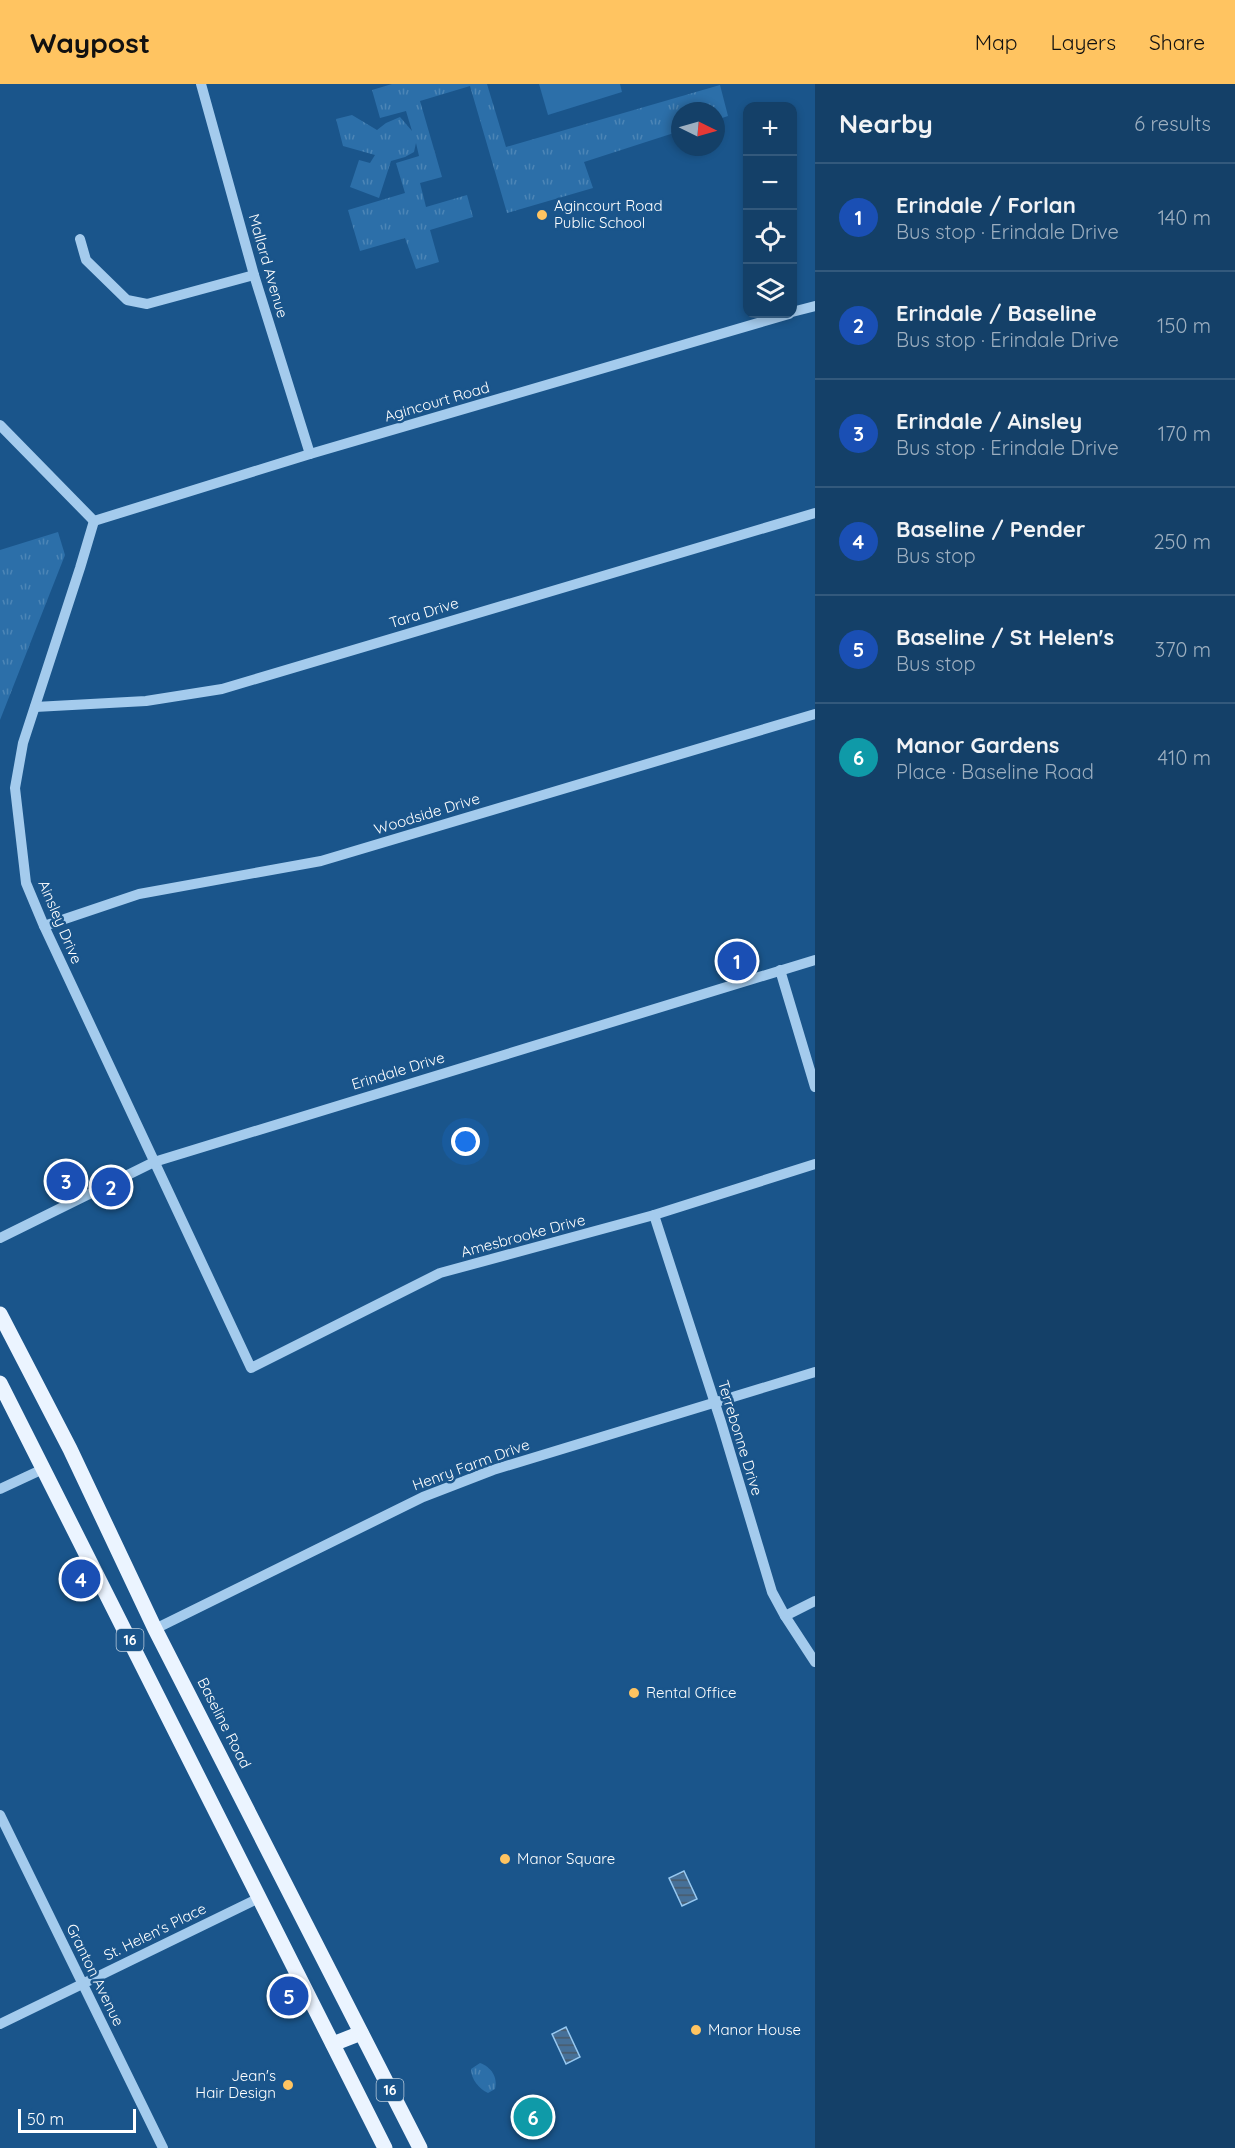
<!DOCTYPE html>
<html lang="en">
<head>
<meta charset="utf-8">
<style>
  :root { --surface:#144068; --page:#214b71; --text:#f1f3f6; --muted:#9dafc0; --line:#33597c; --accent:#ffc461 }
  body { margin:0; font-family:Quicksand,sans-serif; background:var(--page); color:var(--text) }
  .controls { position:absolute; right:18px; top:18px; display:grid; overflow:hidden; border-radius:12px; box-shadow:0 3px 9px #0003 }
  .controls button { width:54px; height:54px; display:grid; place-items:center; padding:0; border:0; border-bottom:2px solid var(--line); background:var(--surface); color:var(--text); font:30px sans-serif }
  .compass { position:absolute; left:671px; top:18px; width:54px; height:54px; border-radius:50%; background:var(--surface); box-shadow:0 3px 9px #0003; rotate:95deg }
  .scale { position:absolute; left:18px; bottom:15px; width:118px; box-sizing:border-box; padding-left:6px; border:3px solid #fff; border-top:0; font-size:16px; line-height:21px; white-space:nowrap; color:#fff; -webkit-text-stroke:4px #1a558b; paint-order:stroke }
  .you { position:absolute; left:466px; top:1058px; width:21px; height:21px; margin:-15px; border:4px solid #fff; border-radius:50%; background:#1a73e8; box-shadow:0 0 0 9px #1a73e833 }
  .badge { display:grid; place-items:center; width:39px; height:39px; border-radius:50%; background:var(--accent); color:#fff; font-size:20px; font-weight:700 }
  .pin { position:absolute; translate:-50% -50%; border:3px solid #fff; box-shadow:0 2px 6px #0006 }
  .list { margin:0; padding:0; list-style:none }
  h2 { display:flex; justify-content:space-between; align-items:center; height:78px; margin:0; padding:0 24px; font-size:26px }
  h2 small { font-size:20px; font-weight:400; color:var(--muted) }
  .list li { display:grid; grid-template-columns:39px 1fr auto; gap:18px; align-items:center; box-sizing:border-box; height:108px; padding:0 24px; border-top:2px solid var(--line) }
  .list b { display:block; font-size:22px; white-space:nowrap }
  .list p { margin:0; font-size:20px; white-space:nowrap; color:var(--muted) }
  .list em { font-size:20px; font-style:normal; color:var(--muted) }
  .icon { flex:none; width:33px; height:33px; fill:none; stroke:currentColor; stroke-width:2; stroke-linecap:round; stroke-linejoin:round }
  .map { position:relative; flex:none; width:815px; height:2064px; overflow:hidden }
  header { display:flex; align-items:center; gap:36px; box-sizing:border-box; height:84px; padding:0 30px; background:var(--accent); color:#111 }
  header strong { font-size:28px }
  nav { display:flex; gap:33px; margin-inline-start:auto; font-size:21px }
  main { display:flex }
  aside { flex:1; background:var(--surface) }
  .map>svg:first-child { display:block }
</style>
</head>
<body>
<header>
<strong>Waypost</strong>
<nav><a>Map</a><a>Layers</a><a>Share</a></nav>
</header>
<main>
<div class="map">
<svg width="815" height="2064" viewBox="0 0 815 2064">
  <defs>
    <pattern id="park-tufts" width="24" height="20" patternUnits="userSpaceOnUse" patternTransform="scale(1.5)"><rect width="24" height="20" fill="#2c6fa9"/><path d="M3 7l-1-3M5 7V3M7 7l1-3M15 17l-1-3M17 17v-4M19 17l1-3" fill="none" stroke="#4c85b6"/></pattern>
    <pattern id="water-rules" width="6" height="5" patternUnits="userSpaceOnUse" patternTransform="scale(1.5)"><rect width="6" height="5" fill="#467098"/><path d="M0 2.5h6" fill="none" stroke="#4a5a6a"/></pattern>
  </defs>
  <rect width="100%" height="100%" fill="#1a558b"/>
  <g fill="url(#park-tufts)">
    <path d="M392,0H487L506,63L720,1L728,32L716,36V27H680V47L584,78L593,104L507,129L470,2L420,17L442,93L420,99L426,123L467,111L473,133L430,146L439,178L416,185L405,154L360,167L348,126L405,109L396,79L419,72L416,59L414,68L405,73L391,77L379,114L350,103L359,76L370,79L375,71L343,62L336,35L352,31L377,46L386,39L400,33L412,47L406,27L380,34L372,6Z"/>
    <path d="M58,448L65,471L0,636V466Z"/>
    <path d="M480,1979C491,1983 498,1993 495,2005L488,2009C479,2005 471,1995 471,1985Z"/>
  </g>
  <path fill="#2c6fa9" d="M539,0H620L622,8L548,31Z"/>
  <g fill="url(#water-rules)" stroke="#97c8f0" stroke-width="1.5">
    <path d="M684,1787L697,1815L682,1822L669,1794Z"/>
    <path d="M566,1943L580,1973L566,1980L552,1950Z"/>
  </g>
  <g fill="none" stroke-linecap="round" stroke-linejoin="round">
    <g stroke="#a4cbed" stroke-width="10">
      <path d="M201,0L254,191L310,370"/>
      <path d="M80,155L86,176L127,216L147,220L254,191"/>
      <path d="M792,228L815,222"/>
      <path d="M0,341L94,437"/>
      <path d="M94,437L80,484L23,659L15,704L26,799L44,842L251,1284L440,1189L654,1131L815,1080"/>
      <path d="M94,437L310,370L789,230"/>
      <path d="M35,623L146,617L222,605L815,429"/>
      <path d="M44,842L139,810L321,777L815,630"/>
      <path d="M780,886L815,1003"/>
      <path d="M654,1131L721,1338L772,1508L785,1532L815,1578"/>
      <path d="M0,1154L154,1078L815,876"/>
      <path d="M0,1405L43,1385"/>
      <path d="M785,1532L815,1517"/>
      <path d="M155,1545L423,1413L493,1386L815,1288"/>
      <path d="M0,1731L163,2064"/>
      <path d="M0,1940L259,1814"/>
    </g>
    <g stroke="#ebf4ff" stroke-width="15">
      <path d="M0,1230L70,1365L155,1545L420,2064"/>
      <path d="M0,1299L385,2064"/>
      <path d="M333,1960L361,1949"/>
    </g>
  </g>
  <g fill="#ffc461" stroke="#1a558b" stroke-width="2">
    <circle cx="542" cy="131" r="6"/>
    <circle cx="634" cy="1609" r="6"/>
    <circle cx="505" cy="1775" r="6"/>
    <circle cx="696" cy="1946" r="6"/>
    <circle cx="288" cy="2001" r="6"/>
  </g>
  <g text-anchor="middle" stroke-width="5" stroke-linejoin="round" paint-order="stroke">
    <g fill="#1a558b" stroke="#baccdc" stroke-width="1.5">
      <rect x="116.5" y="1545" width="27" height="22" rx="4.5"/>
      <rect x="376.5" y="1995" width="27" height="22" rx="4.5"/>
    </g>
    <g font-size="14" font-weight="bold" fill="#fff">
      <text x="130" y="1561">16</text>
      <text x="390" y="2011">16</text>
    </g>
    <g font-size="15" fill="#fff" stroke="#1a558b" text-anchor="start">
      <text x="554" y="127">Agincourt Road<tspan x="554" dy="17">Public School</tspan></text>
      <text x="646" y="1614">Rental Office</text>
      <text x="517" y="1780">Manor Square</text>
      <text x="708" y="1951">Manor House</text>
      <text x="276" y="1997" text-anchor="end">Jean's<tspan x="276" dy="17">Hair Design</tspan></text>
    </g>
    <g font-size="15" fill="#fff" stroke="#1a558b">
      <text transform="translate(268 182) rotate(74)" y="5">Mallard Avenue</text>
      <text transform="translate(437 318) rotate(-16)" y="5">Agincourt Road</text>
      <text transform="translate(424 529) rotate(-17)" y="5">Tara Drive</text>
      <text transform="translate(427 730) rotate(-17)" y="5">Woodside Drive</text>
      <text transform="translate(60 838) rotate(67)" y="5">Ainsley Drive</text>
      <text transform="translate(398 987) rotate(-17)" y="5">Erindale Drive</text>
      <text transform="translate(523 1152) rotate(-15)" y="5">Amesbrooke Drive</text>
      <text transform="translate(740 1354) rotate(73)" y="5">Terrebonne Drive</text>
      <text transform="translate(471 1381) rotate(-20)" y="5">Henry Farm Drive</text>
      <text transform="translate(224 1639) rotate(63)" y="5">Baseline Road</text>
      <text transform="translate(155 1848) rotate(-26)" y="5">St. Helen's Place</text>
      <text transform="translate(95 1891) rotate(64)" y="5">Granton Avenue</text>
    </g>
  </g>
</svg>
<div class="controls">
<button>+</button>
<button>−</button>
<button><svg class="icon" aria-label="locate" viewBox="0 0 24 24"><circle cx="12" cy="12" r="6"/><path d="M12 2v4M12 18v4M2 12h4M18 12h4"/></svg></button>
<button><svg class="icon" aria-label="layers" viewBox="0 0 24 24"><path d="M12 4l9 5-9 5-9-5zM3 14l9 5 9-5"/></svg></button>
</div>
<svg class="compass" viewBox="-18 -18 36 36"><path d="M0-13l5 13h-10z" fill="#e53935"/><path d="M0 13l5-13h-10z" fill="#9dafc0"/></svg>
<div class="scale">50 m</div>
<div class="you"></div>
<div class="pin badge" style="left:737px;top:877px;background:#1a4fb4">1</div>
<div class="pin badge" style="left:111px;top:1103px;background:#1a4fb4">2</div>
<div class="pin badge" style="left:66px;top:1097px;background:#1a4fb4">3</div>
<div class="pin badge" style="left:81px;top:1495px;background:#1a4fb4">4</div>
<div class="pin badge" style="left:289px;top:1912px;background:#1a4fb4">5</div>
<div class="pin badge" style="left:533px;top:2033px;background:#0f9aa8">6</div>
</div>
<aside>
<h2>Nearby<small>6 results</small></h2>
<ul class="list">
<li><span class="badge" style="background:#1a4fb4">1</span><div><b>Erindale / Forlan</b><p>Bus stop · Erindale Drive</p></div><em>140 m</em></li>
<li><span class="badge" style="background:#1a4fb4">2</span><div><b>Erindale / Baseline</b><p>Bus stop · Erindale Drive</p></div><em>150 m</em></li>
<li><span class="badge" style="background:#1a4fb4">3</span><div><b>Erindale / Ainsley</b><p>Bus stop · Erindale Drive</p></div><em>170 m</em></li>
<li><span class="badge" style="background:#1a4fb4">4</span><div><b>Baseline / Pender</b><p>Bus stop</p></div><em>250 m</em></li>
<li><span class="badge" style="background:#1a4fb4">5</span><div><b>Baseline / St Helen's</b><p>Bus stop</p></div><em>370 m</em></li>
<li><span class="badge" style="background:#0f9aa8">6</span><div><b>Manor Gardens</b><p>Place · Baseline Road</p></div><em>410 m</em></li>
</ul>
</aside>
</main>
</body>
</html>
